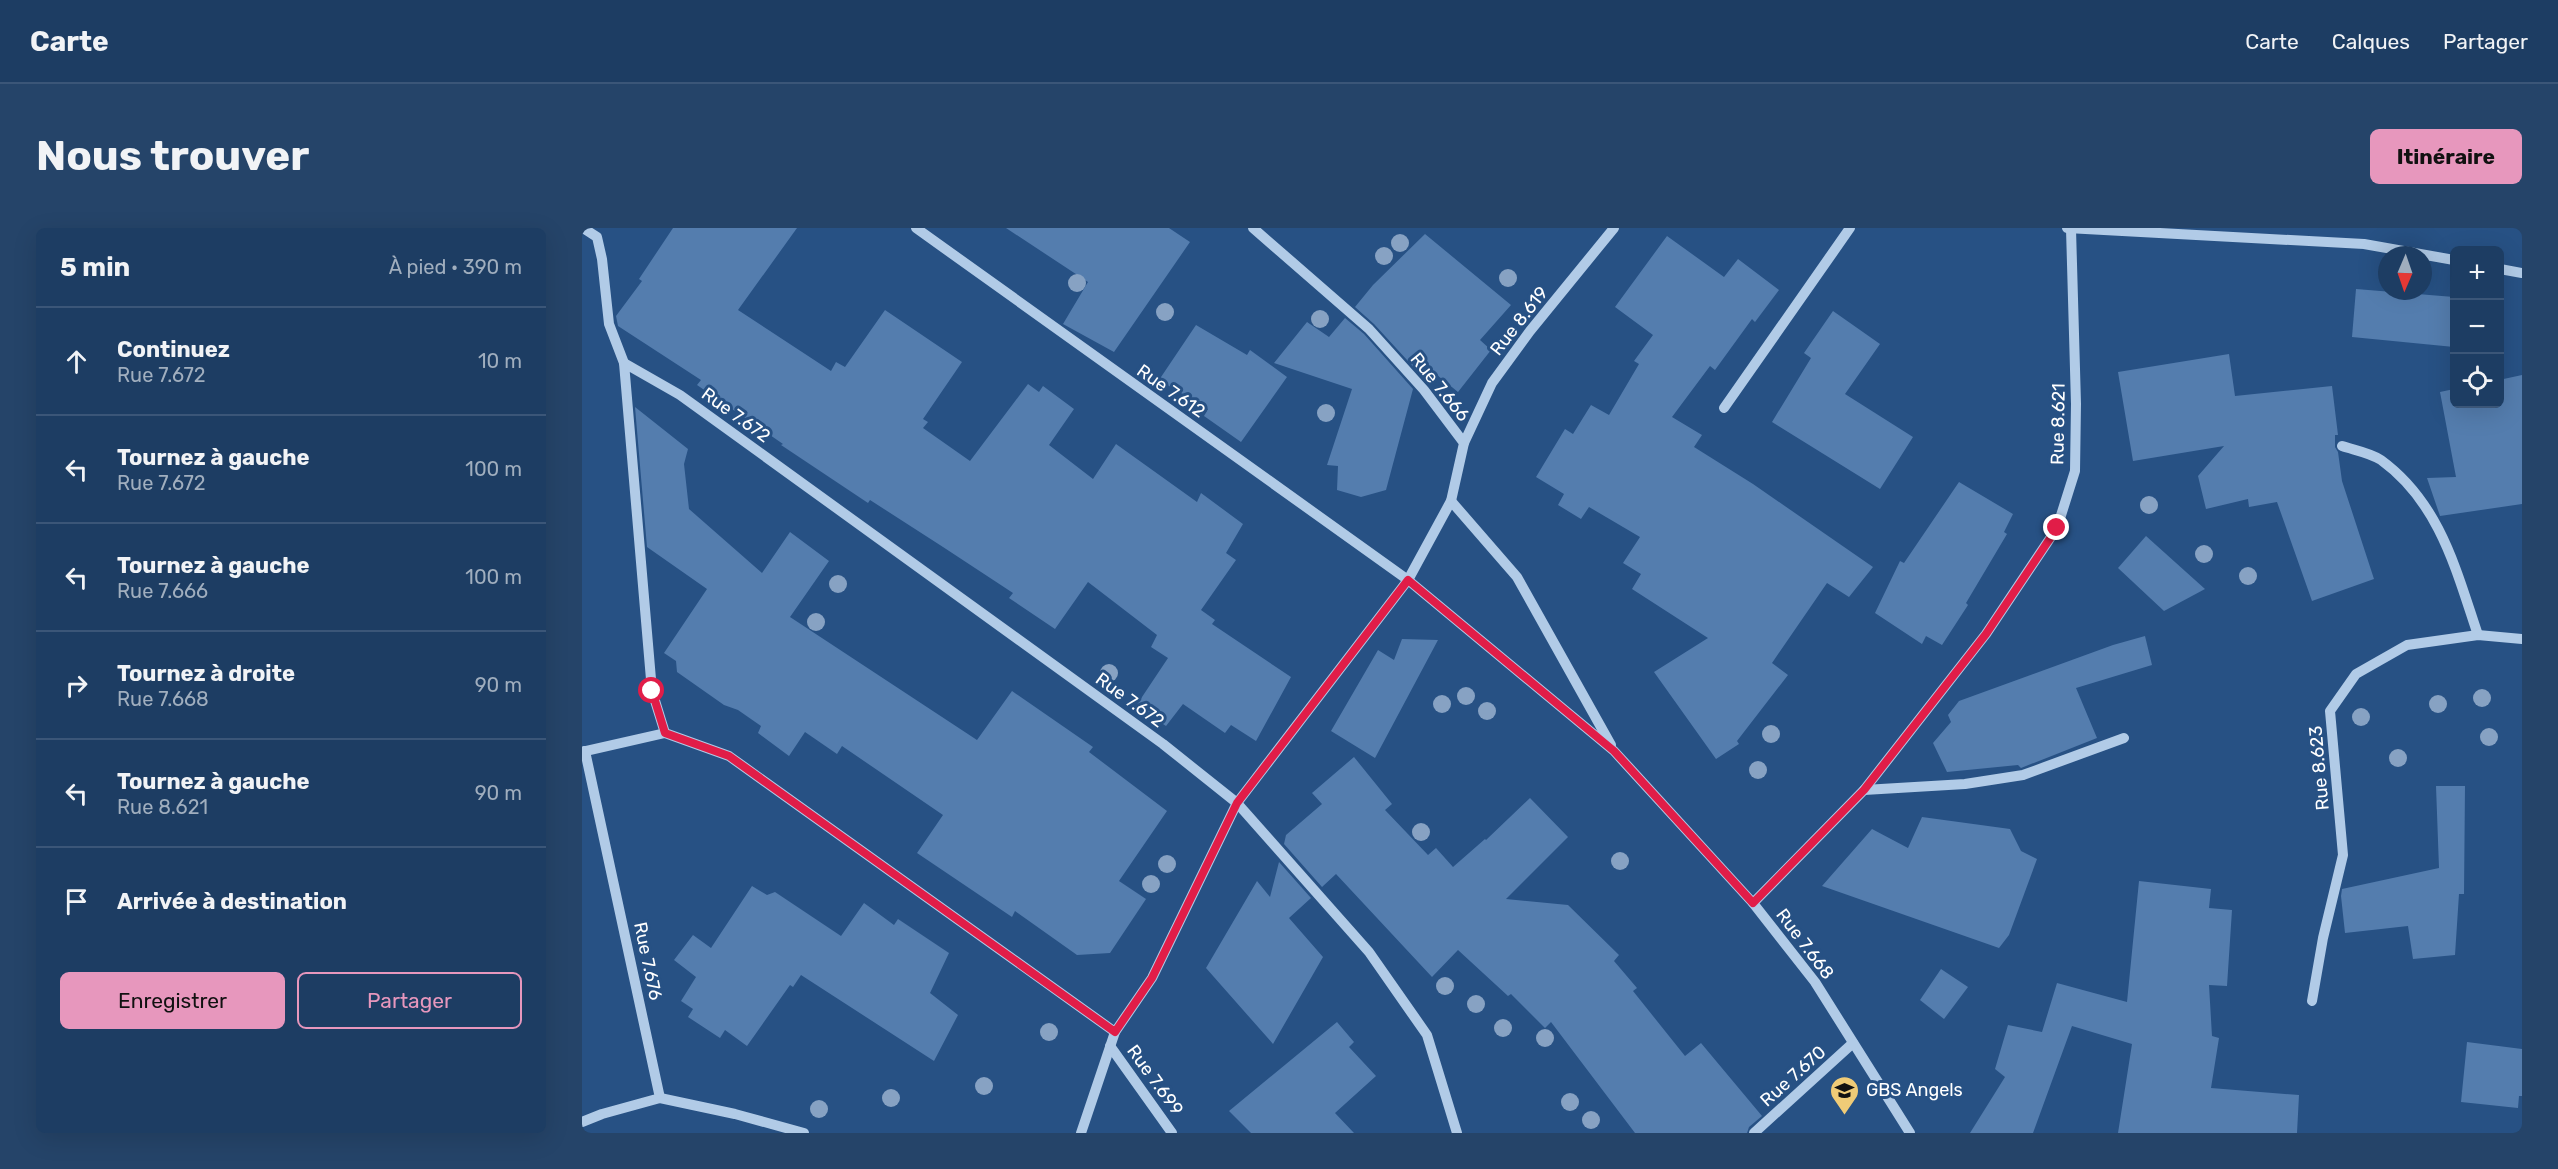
<!DOCTYPE html>
<html lang="fr">
<head>
<meta charset="utf-8">
<style>
  :root { --surface:#1d3d63; --page:#254469; --text:#f1f3f6; --muted:#a0aebe; --line:#3b5678; --accent:#e797bd }
  body { margin:0; font-family:Rubik,sans-serif; background:var(--page); color:var(--text) }
  .controls { position:absolute; right:18px; top:18px; display:grid; overflow:hidden; border-radius:9px; box-shadow:0 6px 24px #0002 }
  .controls button { width:54px; height:54px; display:grid; place-items:center; padding:0; border:0; border-bottom:2px solid var(--line); background:var(--surface); color:var(--text); font:30px sans-serif }
  .compass { position:absolute; left:1796px; top:18px; width:54px; height:54px; border-radius:50%; background:var(--surface); box-shadow:0 6px 24px #0002; rotate:182deg }
  .stop { position:absolute; width:18px; height:18px; margin:-14px; border:4px solid #e11d48; border-radius:50%; background:#fff }
  .stop.end { background:#e11d48; border-color:#fff; box-shadow:0 2px 6px #0008 }
  .list { margin:0; padding:0; list-style:none }
  h2 { display:flex; justify-content:space-between; align-items:center; height:78px; margin:0; padding:0 24px; font-size:26px }
  h2 small { font-size:20px; font-weight:400; color:var(--muted) }
  .list li { display:grid; grid-template-columns:39px 1fr auto; gap:18px; align-items:center; box-sizing:border-box; height:108px; padding:0 24px; border-top:2px solid var(--line) }
  .list b { display:block; font-size:22px; white-space:nowrap }
  .list p { margin:0; font-size:20px; white-space:nowrap; color:var(--muted) }
  .list em { font-size:20px; font-style:normal; color:var(--muted) }
  .actions { display:flex; gap:12px; padding:18px 24px }
  .actions a { flex:1; padding:14px 0; border:2px solid var(--accent); border-radius:9px; text-align:center; font-size:21px; color:var(--accent) }
  .actions .main { background:var(--accent); color:#111 }
  .icon { flex:none; width:33px; height:33px; fill:none; stroke:currentColor; stroke-width:2; stroke-linecap:round; stroke-linejoin:round }
  .map { position:relative; flex:none; width:1940px; height:905px; overflow:hidden; border-radius:9px }
  header { display:flex; align-items:center; gap:36px; box-sizing:border-box; height:84px; padding:0 30px; background:var(--surface); border-bottom:2px solid var(--line) }
  header strong { font-size:28px }
  nav { display:flex; gap:33px; margin-inline-start:auto; font-size:21px }
  .intro { display:flex; align-items:center; justify-content:space-between; box-sizing:border-box; height:144px; padding:0 36px }
  h1 { margin:0; font-size:42px }
  .button { padding:15px 27px; border-radius:9px; background:var(--accent); color:#111; font-size:21px; font-weight:700 }
  main { display:flex; gap:36px; padding:0 36px }
  aside { flex:1; background:var(--surface); border-radius:9px; box-shadow:0 6px 24px #0002 }
  .map>svg:first-child { display:block }
</style>
</head>
<body>
<header>
<strong>Carte</strong>
<nav><a>Carte</a><a>Calques</a><a>Partager</a></nav>
</header>
<div class="intro"><h1>Nous trouver</h1><a class="button">Itinéraire</a></div>
<main>
<aside>
<h2>5 min<small>À pied · 390 m</small></h2>
<ul class="list">
<li><svg class="icon" aria-label="ahead" viewBox="0 0 24 24"><path d="M12 20V5M6 11l6-6 6 6"/></svg><div><b>Continuez</b><p>Rue 7.672</p></div><em>10 m</em></li>
<li><svg class="icon" aria-label="left" viewBox="0 0 24 24"><path d="M17 20v-9H6M10 6l-5 5 5 5"/></svg><div><b>Tournez à gauche</b><p>Rue 7.672</p></div><em>100 m</em></li>
<li><svg class="icon" aria-label="left" viewBox="0 0 24 24"><path d="M17 20v-9H6M10 6l-5 5 5 5"/></svg><div><b>Tournez à gauche</b><p>Rue 7.666</p></div><em>100 m</em></li>
<li><svg class="icon" aria-label="right" viewBox="0 0 24 24"><path d="M7 20v-9h11M14 6l5 5-5 5"/></svg><div><b>Tournez à droite</b><p>Rue 7.668</p></div><em>90 m</em></li>
<li><svg class="icon" aria-label="left" viewBox="0 0 24 24"><path d="M17 20v-9H6M10 6l-5 5 5 5"/></svg><div><b>Tournez à gauche</b><p>Rue 8.621</p></div><em>90 m</em></li>
<li><svg class="icon" aria-label="arrive" viewBox="0 0 24 24"><path d="M6 21V4h12l-3 4 3 4H6"/></svg><div><b>Arrivée à destination</b></div></li>
</ul>
<div class="actions"><a class="main">Enregistrer</a><a>Partager</a></div>
</aside>
<div class="map">
<svg width="1940" height="905" viewBox="0 0 1940 905">
  <rect width="100%" height="100%" fill="#275184"/>
  <g fill="#547dae">
    <path d="M91,0H215L156,82L249,143L254,134L263,139L303,82L380,134L341,191L346,194L341,200L388,233L446,156L457,164L461,158L492,181L467,217L511,251L534,216L615,274L619,265L661,296L644,325L654,332L619,382L633,392L630,396L709,449L674,513L649,497L643,505L601,476L584,498L554,478L586,430L569,419L575,407L506,354L473,401L427,370L431,365L361,319L288,272L286,275L199,217L201,216L115,157L119,152L36,98L34,88L60,53L57,51Z"/>
    <path d="M424,0H587L608,14L532,124L481,96L506,54Z"/>
    <path d="M843,6L929,77L898,112L909,122L876,164L839,134L836,144L792,96L773,79L791,57Z"/>
    <path d="M1085,8L1142,49L1156,31L1197,62L1173,94L1170,91L1133,142L1128,138L1090,189L1120,207L1112,219L1171,256L1291,339L1267,369L1245,355L1190,435L1206,447L1155,513L1157,516L1134,531L1072,444L1126,410L1050,361L1059,346L1041,335L1058,309L1007,279L999,291L976,277L982,266L954,249L983,201L991,206L1009,177L1027,187L1057,136L1052,133L1071,107L1033,79Z"/>
    <path d="M1774,61L1872,69V119L1770,109Z"/>
    <path d="M1251,83L1298,116L1263,166L1331,209L1298,261L1190,194L1229,130L1222,125Z"/>
    <path d="M763,90L782,106L831,161L804,262L779,269L755,262L756,238L745,237L770,161L692,135L725,94L747,109Z"/>
    <path d="M614,97L665,127L668,122L705,149L659,214L622,188L626,181L577,152Z"/>
    <path d="M1647,126L1653,168L1750,158L1756,207H1753V219L1756,224L1760,253L1792,351L1730,373L1695,274L1667,279L1666,271L1624,281L1616,248L1642,218L1551,233L1536,144Z"/>
    <path d="M1940,147V276L1858,288L1845,250L1874,249L1858,164L1872,161V176H1917V152Z"/>
    <path d="M53,179L106,221L102,236L107,281L180,345L208,304L247,333L208,389L395,512L430,463L511,519L507,524L585,583L537,653L564,671L528,725L495,727L433,683L430,689L335,625L361,587L260,518L255,526L223,504L207,528L176,505L179,498L156,482L142,477L95,444L94,433L82,425L125,361L65,319Z"/>
    <path d="M1377,254L1431,286L1422,304L1425,306L1384,375L1386,377L1360,417L1344,408L1340,416L1293,385L1318,333L1322,335Z"/>
    <path d="M1564,308L1623,361L1582,383L1536,340Z"/>
    <path d="M1563,408L1570,437L1494,460L1515,510L1439,540L1436,537L1365,544L1351,515L1369,494L1366,487L1377,473L1531,417Z"/>
    <path d="M820,411L856,412L793,530L749,503L796,422L812,432Z"/>
    <path d="M772,529L810,576L803,582L846,627L854,620L871,639L903,611L904,612L948,570L986,609L924,671L986,677L1037,727L1032,733L1055,760L1051,763L1103,828L1119,815L1180,888L1167,899L1165,905H1053L969,794L963,800L929,766L926,768L876,722L850,749L754,646L740,659L702,616L704,607L740,576L730,565Z"/>
    <path d="M1854,558H1883L1882,666H1877L1873,727L1831,731L1826,698L1763,705L1759,668L1760,661L1857,640Z"/>
    <path d="M1340,589L1428,601L1439,623L1455,631L1427,707L1417,720L1240,658L1290,601L1326,620Z"/>
    <path d="M697,634L729,670L707,690L741,729L691,816L624,740L675,653L688,669Z"/>
    <path d="M1557,653L1629,661L1627,680L1650,682L1645,758L1627,757L1630,808L1637,810L1629,860L1717,867L1715,905H1536L1550,816L1490,798L1451,905H1388L1423,849L1413,841L1426,797L1460,804L1475,755L1545,774Z"/>
    <path d="M170,658L185,667L193,664L259,708L282,675L312,697L316,691L367,725L348,765L376,787L352,833L219,747L211,759L208,757L165,818L143,802L138,810L106,789L111,781L99,773L114,749L92,732L111,707L129,720Z"/>
    <path d="M1359,741L1386,759L1362,791L1338,772Z"/>
    <path d="M755,794L772,814L767,819L794,848L753,885L772,905H669L647,883Z"/>
    <path d="M1885,814L1940,821V868H1937L1936,880L1879,874Z"/>
  </g>
  <g fill="none" stroke-linecap="round" stroke-linejoin="round">
    <g stroke="#b1cbe7" stroke-width="10">
      <path d="M1,0L15,9L20,31L27,96L42,135"/>
      <path d="M334,0L826,352L1032,523L1171,675L1233,754L1328,905"/>
      <path d="M1485,0L1782,16L1872,32"/>
      <path d="M1918,41L1940,45"/>
      <path d="M1142,180L1268,0"/>
      <path d="M882,215L910,155L948,103L1032,0"/>
      <path d="M1760,218C1772,222 1789,225 1799,232C1858,275 1874,342 1896,407"/>
      <path d="M869,273L935,349L1029,517"/>
      <path d="M0,524L83,505"/>
      <path d="M1282,562L1383,556L1441,547L1542,510"/>
      <path d="M1171,675L1282,562L1404,406L1475,300L1493,243L1494,176L1489,1"/>
      <path d="M1730,773L1741,710L1761,627L1748,483L1774,446L1825,417L1896,407L1940,411"/>
      <path d="M533,804L147,528L83,505L70,463L42,135L98,167L581,516L655,575L787,724L845,807L875,905"/>
      <path d="M528,818L590,905"/>
      <path d="M78,870L153,886L222,905"/>
      <path d="M0,894L20,886L78,870L3,523"/>
      <path d="M499,905L533,804L570,750L655,575L826,352L869,273L882,215L842,162L787,101L671,0"/>
      <path d="M1172,905L1271,815"/>
    </g>
  </g>
  <g fill="#87a2c3">
    <circle cx="818" cy="15" r="9"/>
    <circle cx="802" cy="28" r="9"/>
    <circle cx="926" cy="50" r="9"/>
    <circle cx="495" cy="55" r="9"/>
    <circle cx="583" cy="84" r="9"/>
    <circle cx="738" cy="91" r="9"/>
    <circle cx="744" cy="185" r="9"/>
    <circle cx="1567" cy="277" r="9"/>
    <circle cx="1622" cy="326" r="9"/>
    <circle cx="1666" cy="348" r="9"/>
    <circle cx="256" cy="356" r="9"/>
    <circle cx="234" cy="394" r="9"/>
    <circle cx="527" cy="445" r="9"/>
    <circle cx="884" cy="468" r="9"/>
    <circle cx="1900" cy="470" r="9"/>
    <circle cx="860" cy="476" r="9"/>
    <circle cx="1856" cy="476" r="9"/>
    <circle cx="905" cy="483" r="9"/>
    <circle cx="1779" cy="489" r="9"/>
    <circle cx="1189" cy="506" r="9"/>
    <circle cx="1907" cy="509" r="9"/>
    <circle cx="1816" cy="530" r="9"/>
    <circle cx="1176" cy="542" r="9"/>
    <circle cx="839" cy="604" r="9"/>
    <circle cx="1038" cy="633" r="9"/>
    <circle cx="585" cy="636" r="9"/>
    <circle cx="569" cy="656" r="9"/>
    <circle cx="863" cy="758" r="9"/>
    <circle cx="894" cy="776" r="9"/>
    <circle cx="921" cy="800" r="9"/>
    <circle cx="467" cy="804" r="9"/>
    <circle cx="963" cy="810" r="9"/>
    <circle cx="402" cy="858" r="9"/>
    <circle cx="309" cy="870" r="9"/>
    <circle cx="988" cy="874" r="9"/>
    <circle cx="237" cy="881" r="9"/>
    <circle cx="1009" cy="892" r="9"/>
  </g>
  <g fill="none" stroke-linecap="round" stroke-linejoin="round">
    <path stroke="#e11d48" stroke-width="8" d="M70,463L83,505L147,528L533,804L570,750L655,575L826,352L1032,523L1171,675L1282,562L1404,406L1475,300"/>
  </g>
  <defs>
    <symbol id="school-pin" viewBox="-11 -11 22 30"><path d="M0 17L-7.5 6A9.5 9.5 0 1 1 7.5 6Z" fill="#efcb77" stroke="#275184"/><path d="M0-5L7-2L0 1L-7-2ZM-4 1L0 2.5L4 1V4Q0 6-4 4Z" fill="#111"/></symbol>
  </defs>
  <g fill-rule="evenodd">
    <use href="#school-pin" x="1246" y="846" width="33" height="45"/>
  </g>
  <g text-anchor="middle" stroke-width="6" stroke-linejoin="round" paint-order="stroke">
    <g font-size="18" fill="#fff" stroke="#275184">
      <text transform="translate(937 93) rotate(-52)" y="6">Rue 8.619</text>
      <text transform="translate(858 159) rotate(51)" y="6">Rue 7.666</text>
      <text transform="translate(589 163) rotate(35)" y="6">Rue 7.612</text>
      <text transform="translate(154 187) rotate(36)" y="6">Rue 7.672</text>
      <text transform="translate(1476 196) rotate(-89)" y="6">Rue 8.621</text>
      <text transform="translate(548 472) rotate(36)" y="6">Rue 7.672</text>
      <text transform="translate(1737 540) rotate(-95)" y="6">Rue 8.623</text>
      <text transform="translate(1223 716) rotate(53)" y="6">Rue 7.668</text>
      <text transform="translate(66 733) rotate(78)" y="6">Rue 7.676</text>
      <text transform="translate(1211 848) rotate(-42)" y="6">Rue 7.670</text>
      <text transform="translate(573 852) rotate(54)" y="6">Rue 7.699</text>
    </g>
    <g font-size="18" fill="#fff" stroke="#275184" text-anchor="start">
      <text x="1284" y="868">GBS Angels</text>
    </g>
  </g>
</svg>
<div class="controls">
<button>+</button>
<button>−</button>
<button><svg class="icon" aria-label="locate" viewBox="0 0 24 24"><circle cx="12" cy="12" r="6"/><path d="M12 2v4M12 18v4M2 12h4M18 12h4"/></svg></button>
</div>
<svg class="compass" viewBox="-18 -18 36 36"><path d="M0-13l5 13h-10z" fill="#e53935"/><path d="M0 13l5-13h-10z" fill="#a0aebe"/></svg>
<div class="stop" style="left:70px;top:463px"></div>
<div class="stop end" style="left:1475px;top:300px"></div>
</div>
</main>
</body>
</html>
